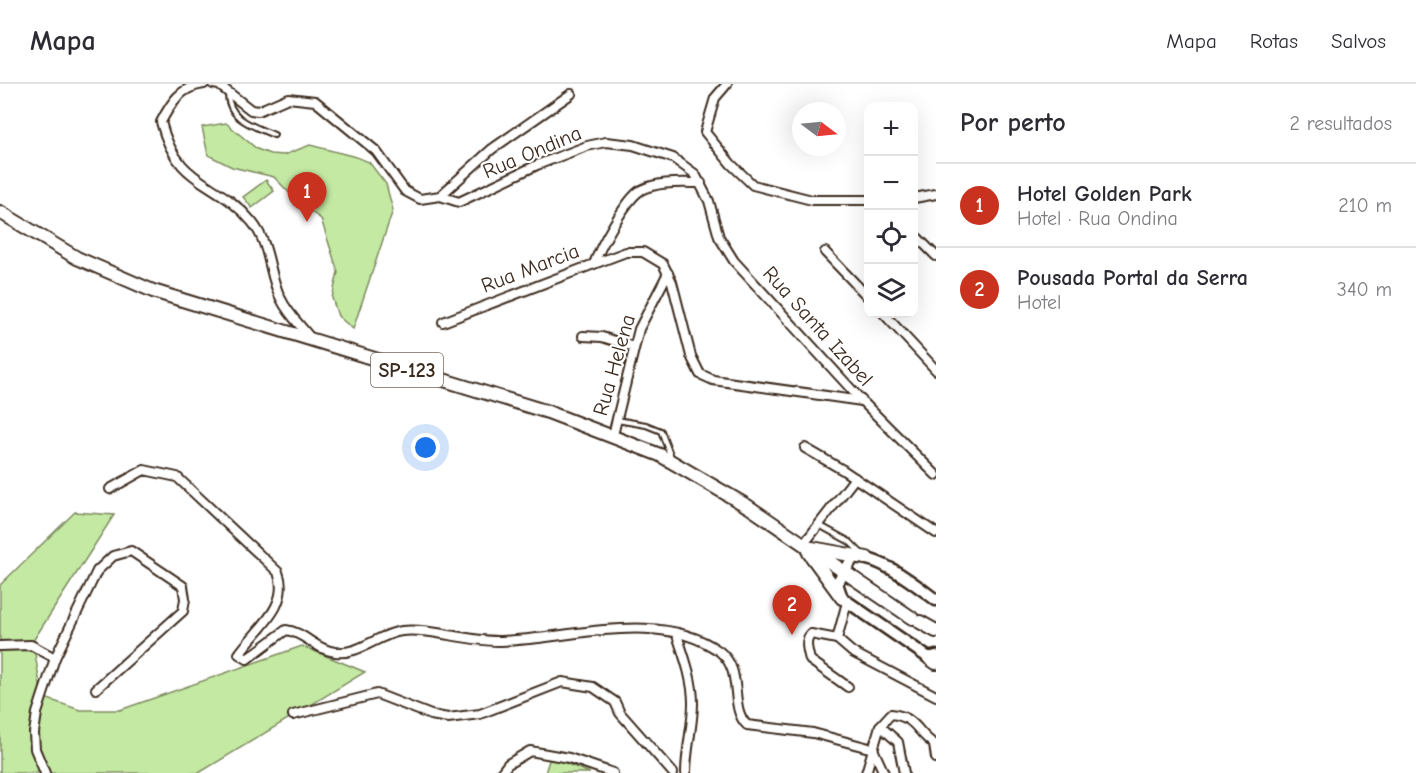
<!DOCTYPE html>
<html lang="pt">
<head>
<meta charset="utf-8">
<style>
  :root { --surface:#fff; --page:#f2f2f3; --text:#2b2b33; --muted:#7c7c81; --line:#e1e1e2; --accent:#c8321e }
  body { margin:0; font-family:"Comic Neue",sans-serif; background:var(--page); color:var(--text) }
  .controls { position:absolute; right:18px; top:18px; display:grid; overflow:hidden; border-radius:12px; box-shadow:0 6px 24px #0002 }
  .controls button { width:54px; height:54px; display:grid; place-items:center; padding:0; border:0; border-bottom:2px solid var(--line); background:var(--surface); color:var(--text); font:30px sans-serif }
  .compass { position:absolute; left:792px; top:18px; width:54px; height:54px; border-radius:50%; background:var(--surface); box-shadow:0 6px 24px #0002; rotate:106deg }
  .you { position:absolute; left:426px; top:364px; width:21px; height:21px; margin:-15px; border:4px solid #fff; border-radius:50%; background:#1a73e8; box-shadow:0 0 0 9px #1a73e833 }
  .badge { display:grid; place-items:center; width:39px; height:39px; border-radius:50%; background:var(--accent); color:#fff; font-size:20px; font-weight:700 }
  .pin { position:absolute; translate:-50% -50px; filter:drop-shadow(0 2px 3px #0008) }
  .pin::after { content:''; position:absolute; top:32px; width:21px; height:18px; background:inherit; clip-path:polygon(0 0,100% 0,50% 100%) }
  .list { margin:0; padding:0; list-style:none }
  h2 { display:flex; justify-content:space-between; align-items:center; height:78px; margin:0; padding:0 24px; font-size:26px }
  h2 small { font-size:20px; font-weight:400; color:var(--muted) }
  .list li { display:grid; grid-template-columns:39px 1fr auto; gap:18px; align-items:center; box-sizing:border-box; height:84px; padding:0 24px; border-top:2px solid var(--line) }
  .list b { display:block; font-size:22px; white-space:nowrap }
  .list p { margin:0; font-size:20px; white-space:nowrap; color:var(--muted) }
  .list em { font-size:20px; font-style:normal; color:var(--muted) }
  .icon { flex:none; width:33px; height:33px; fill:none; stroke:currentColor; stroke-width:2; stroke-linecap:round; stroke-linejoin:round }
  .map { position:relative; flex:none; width:936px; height:689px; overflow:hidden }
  header { display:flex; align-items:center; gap:36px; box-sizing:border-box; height:84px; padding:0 30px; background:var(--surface); border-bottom:2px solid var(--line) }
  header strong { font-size:28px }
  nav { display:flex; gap:33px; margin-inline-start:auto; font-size:21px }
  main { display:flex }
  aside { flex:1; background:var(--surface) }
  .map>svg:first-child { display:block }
</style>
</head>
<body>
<header>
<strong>Mapa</strong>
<nav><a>Mapa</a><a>Rotas</a><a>Salvos</a></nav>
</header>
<main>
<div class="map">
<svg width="936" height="689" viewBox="0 0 936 689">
  <rect width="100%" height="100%" fill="#fff"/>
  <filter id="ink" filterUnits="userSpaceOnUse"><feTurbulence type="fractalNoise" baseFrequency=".0167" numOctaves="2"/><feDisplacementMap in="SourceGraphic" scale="12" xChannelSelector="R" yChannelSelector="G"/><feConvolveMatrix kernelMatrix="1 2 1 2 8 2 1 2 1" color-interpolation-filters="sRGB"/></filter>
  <g filter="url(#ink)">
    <g fill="#c3e9a3" stroke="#7f8a60" stroke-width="1.5">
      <path d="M226,39L257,65L270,70L284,71L310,61L356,73L369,78L386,100L393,126L353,245L338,232L332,214L338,188L321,135L299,119L274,93L232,83L208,71L202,43Z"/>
      <path d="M266,96L274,107L252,124L243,113Z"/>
      <path d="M75,428L114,431L33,557L42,613L80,626H120L302,562L365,588L199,689H0V501Z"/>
      <path d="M550,673L590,689H545Z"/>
    </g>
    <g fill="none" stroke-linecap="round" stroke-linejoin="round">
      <defs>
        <g id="lane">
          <path d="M228,8C227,35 253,42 274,51"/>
          <path d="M617,336L646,341L661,347L671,373"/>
          <path d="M819,441L850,458L862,470"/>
        </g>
        <g id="street">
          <path d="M204,0C180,3 171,19 161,38C178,104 216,94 252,138C271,161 268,190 281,215C288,230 302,243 312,256"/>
          <path d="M213,0L219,1L251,26L258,27L288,14L315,17L376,67L405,107L420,115L440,112L492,65L571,10"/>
          <path d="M727,0L715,14L705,48L731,80L753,101L812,116H868"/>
          <path d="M440,112L459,118L537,81L587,62L606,58L633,61L673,74L695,90L709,117L719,153L734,177L862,317L936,391"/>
          <path d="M914,114L936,110"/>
          <path d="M918,154L936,172"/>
          <path d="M825,168L868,213"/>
          <path d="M594,180L626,168H643L663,180L672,198L691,272L700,290L713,296L862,317"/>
          <path d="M884,230L936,286"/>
          <path d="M443,238L594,180C600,163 626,115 641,106C659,97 681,99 701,99"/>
          <path d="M583,252L602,253L634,263"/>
          <path d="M613,351L639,245L668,189"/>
          <path d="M805,364L843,386L936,449"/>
          <path d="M110,405L144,386L177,393L278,488C291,522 257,544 239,570L247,575L286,546C304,548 316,566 335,568C360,571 378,550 402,547C429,544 467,557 497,557C565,557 658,523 719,567C745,587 728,623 747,641L813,649L873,665L884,689"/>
          <path d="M803,461L855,394"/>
          <path d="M847,518L837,555L852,568L936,612"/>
          <path d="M677,551C684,572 693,596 693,619C693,642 686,665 686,689"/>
          <path d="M837,555L811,550C804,557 808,567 810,576L848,603"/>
          <path d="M0,562L31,561L55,574"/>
          <path d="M293,631L377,610L431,631L448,634L480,630L562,598L593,603L615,618L620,629L673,689"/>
          <path d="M880,642L898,658L904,689"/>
          <path d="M934,661L936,674"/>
          <path d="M45,689L35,665L34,649L37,629L55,574L97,487L113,472L131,467L183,502L185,515L183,527L96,605"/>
          <path d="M501,689L508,680L530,667L569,674L613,689"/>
          <path d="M866,689L880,642L891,630C918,633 917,651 936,661"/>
        </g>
        <path id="secondary" d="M936,572L929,574L842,514L837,499L853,474C878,470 916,501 936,516"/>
        <g id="primary">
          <path d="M0,128L77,174L153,207L548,328L660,371L749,423L912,534"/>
          <path d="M812,464L867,474"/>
          <path d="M809,469L842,514"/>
          <path d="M920,538L936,547"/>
          <path d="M929,574L936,579"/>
        </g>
      </defs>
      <use href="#lane" stroke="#3b2a1e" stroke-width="8"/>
      <use href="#street" stroke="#3b2a1e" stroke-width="12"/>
      <use href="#secondary" stroke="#3b2a1e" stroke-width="15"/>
      <use href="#primary" stroke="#3b2a1e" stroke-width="16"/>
      <use href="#lane" stroke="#fff" stroke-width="4"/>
      <use href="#street" stroke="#fff" stroke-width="8"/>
      <use href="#secondary" stroke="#fff" stroke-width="10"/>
      <use href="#primary" stroke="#fff" stroke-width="12"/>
    </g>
  </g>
  <g text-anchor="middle" stroke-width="4.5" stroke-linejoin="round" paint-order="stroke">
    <rect fill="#fff" stroke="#766a62" stroke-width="1.5" x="371" y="269" width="72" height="34" rx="4.5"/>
    <g font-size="20" font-weight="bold" fill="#3b2a1e">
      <text x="407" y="293">SP-123</text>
    </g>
    <g font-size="21" fill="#3b2a1e" stroke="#fff">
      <text transform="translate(532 68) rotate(-23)" y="7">Rua Ondina</text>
      <text transform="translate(530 184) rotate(-21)" y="7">Rua Marcia</text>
      <text transform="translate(818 242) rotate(48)" y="7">Rua Santa Izabel</text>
      <text transform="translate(614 281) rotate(-74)" y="7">Rua Helena</text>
    </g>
  </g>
</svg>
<div class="controls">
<button>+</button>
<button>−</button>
<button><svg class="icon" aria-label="locate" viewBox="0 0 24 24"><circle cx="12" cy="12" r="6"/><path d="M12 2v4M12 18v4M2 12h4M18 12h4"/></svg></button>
<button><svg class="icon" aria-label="layers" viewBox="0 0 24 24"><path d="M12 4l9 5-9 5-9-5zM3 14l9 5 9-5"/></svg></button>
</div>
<svg class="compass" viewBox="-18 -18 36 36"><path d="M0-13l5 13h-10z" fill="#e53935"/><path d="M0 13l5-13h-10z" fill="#7c7c81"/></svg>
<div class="you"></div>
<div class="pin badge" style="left:307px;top:138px">1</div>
<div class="pin badge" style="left:792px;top:551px">2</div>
</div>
<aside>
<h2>Por perto<small>2 resultados</small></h2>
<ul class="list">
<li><span class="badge">1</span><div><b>Hotel Golden Park</b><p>Hotel · Rua Ondina</p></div><em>210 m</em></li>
<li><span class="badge">2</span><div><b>Pousada Portal da Serra</b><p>Hotel</p></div><em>340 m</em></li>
</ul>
</aside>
</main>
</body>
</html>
